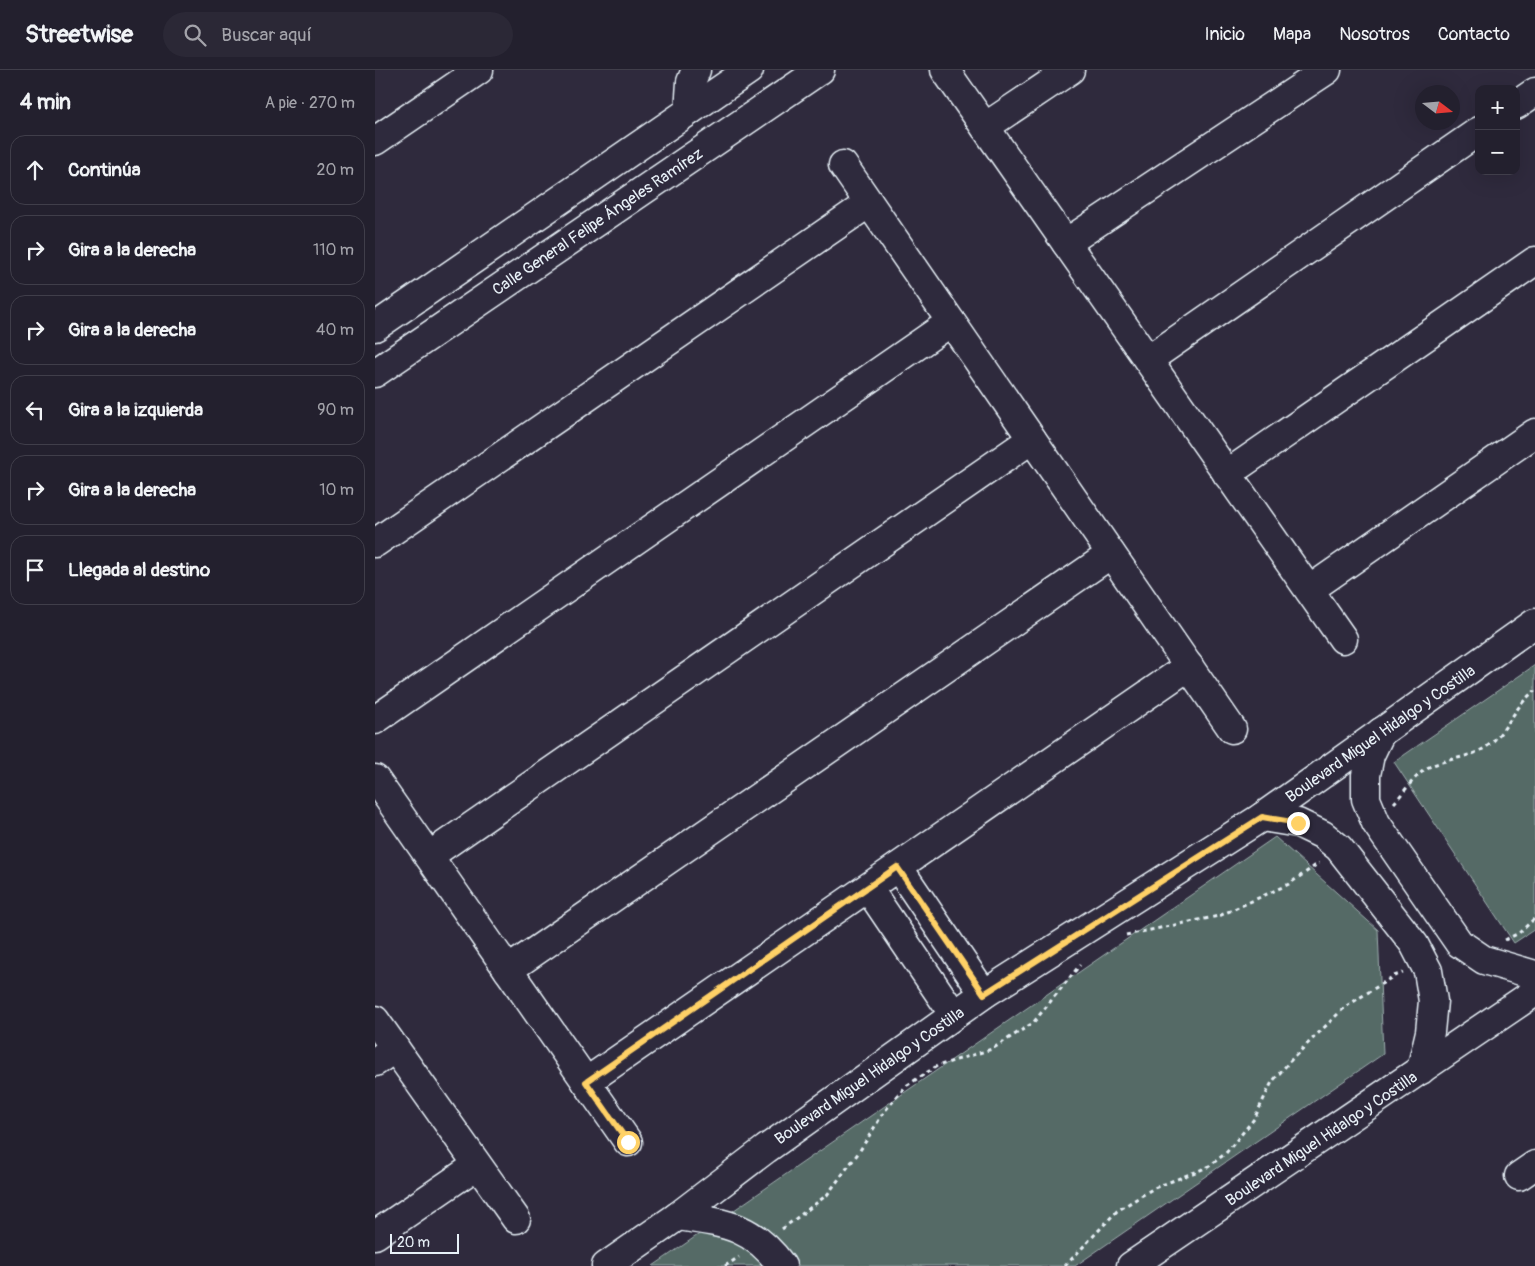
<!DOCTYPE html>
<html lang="es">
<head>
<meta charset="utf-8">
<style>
  :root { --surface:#23202e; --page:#2b2836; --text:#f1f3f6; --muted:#a3a3aa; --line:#403e4a }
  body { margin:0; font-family:Pangolin,sans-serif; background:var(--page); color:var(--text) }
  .controls { position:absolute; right:15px; top:15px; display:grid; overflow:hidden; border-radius:10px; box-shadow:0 5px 20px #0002 }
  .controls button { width:45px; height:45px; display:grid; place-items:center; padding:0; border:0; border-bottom:1px solid var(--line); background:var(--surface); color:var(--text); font:25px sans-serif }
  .compass { position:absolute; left:1040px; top:15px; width:45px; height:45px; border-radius:50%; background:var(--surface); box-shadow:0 5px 20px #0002; rotate:106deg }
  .scale { position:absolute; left:15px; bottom:12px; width:69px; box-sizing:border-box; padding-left:5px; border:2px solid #e8f1f8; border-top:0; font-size:14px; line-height:18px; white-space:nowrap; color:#e8f1f8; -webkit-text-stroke:4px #2f2a3d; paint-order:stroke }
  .stop { position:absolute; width:15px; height:15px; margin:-11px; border:4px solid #ffd166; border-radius:50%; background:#fff }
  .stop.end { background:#ffd166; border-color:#fff; box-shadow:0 1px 5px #0008 }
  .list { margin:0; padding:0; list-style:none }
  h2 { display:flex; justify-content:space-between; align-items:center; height:65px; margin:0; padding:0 20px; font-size:21px }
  h2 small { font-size:16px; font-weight:400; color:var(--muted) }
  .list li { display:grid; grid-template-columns:32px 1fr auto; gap:15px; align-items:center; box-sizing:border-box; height:70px; margin:0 10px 10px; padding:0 10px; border:1px solid var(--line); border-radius:15px }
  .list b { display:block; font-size:19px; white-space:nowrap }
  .list em { font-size:16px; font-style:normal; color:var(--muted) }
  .icon { flex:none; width:28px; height:28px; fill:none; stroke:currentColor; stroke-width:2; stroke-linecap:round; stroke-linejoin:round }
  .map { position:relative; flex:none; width:1160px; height:1196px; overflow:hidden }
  header { display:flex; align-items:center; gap:30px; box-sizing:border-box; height:70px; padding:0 25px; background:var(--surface); border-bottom:1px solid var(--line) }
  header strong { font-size:24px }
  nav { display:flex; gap:28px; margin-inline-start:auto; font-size:18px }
  .search { width:350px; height:45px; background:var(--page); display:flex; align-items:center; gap:12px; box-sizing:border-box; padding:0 18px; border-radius:28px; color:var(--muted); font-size:19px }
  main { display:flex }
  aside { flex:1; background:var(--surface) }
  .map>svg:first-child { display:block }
</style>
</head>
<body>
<header>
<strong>Streetwise</strong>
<div class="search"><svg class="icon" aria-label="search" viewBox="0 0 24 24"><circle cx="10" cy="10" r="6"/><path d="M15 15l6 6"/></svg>Buscar aquí</div>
<nav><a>Inicio</a><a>Mapa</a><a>Nosotros</a><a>Contacto</a></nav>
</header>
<main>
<aside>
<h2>4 min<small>A pie · 270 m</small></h2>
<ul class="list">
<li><svg class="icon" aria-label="ahead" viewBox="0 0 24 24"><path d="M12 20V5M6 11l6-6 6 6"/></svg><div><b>Continúa</b></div><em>20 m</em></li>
<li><svg class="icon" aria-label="right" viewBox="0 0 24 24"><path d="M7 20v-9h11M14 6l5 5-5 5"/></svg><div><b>Gira a la derecha</b></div><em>110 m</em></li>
<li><svg class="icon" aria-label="right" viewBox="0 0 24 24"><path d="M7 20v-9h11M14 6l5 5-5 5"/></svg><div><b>Gira a la derecha</b></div><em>40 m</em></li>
<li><svg class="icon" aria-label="left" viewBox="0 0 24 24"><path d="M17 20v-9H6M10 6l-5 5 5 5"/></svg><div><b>Gira a la izquierda</b></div><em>90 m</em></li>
<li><svg class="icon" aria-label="right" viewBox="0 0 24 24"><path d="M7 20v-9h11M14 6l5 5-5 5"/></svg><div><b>Gira a la derecha</b></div><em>10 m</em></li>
<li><svg class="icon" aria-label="arrive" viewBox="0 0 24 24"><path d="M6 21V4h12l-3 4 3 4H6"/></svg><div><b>Llegada al destino</b></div></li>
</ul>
</aside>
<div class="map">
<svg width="1160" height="1196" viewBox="0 0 1160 1196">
  <rect width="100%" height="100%" fill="#2f2a3d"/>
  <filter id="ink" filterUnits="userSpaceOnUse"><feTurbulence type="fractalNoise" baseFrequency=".02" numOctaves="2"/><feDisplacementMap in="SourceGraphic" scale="10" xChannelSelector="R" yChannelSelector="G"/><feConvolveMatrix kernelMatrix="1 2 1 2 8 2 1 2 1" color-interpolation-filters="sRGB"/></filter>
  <g filter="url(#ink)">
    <g fill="#556b66" stroke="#9eaeaf">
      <path d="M1160,595V859L1139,873L1019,692Z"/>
      <path d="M900,767L1003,860L1008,984L700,1196H278Z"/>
    </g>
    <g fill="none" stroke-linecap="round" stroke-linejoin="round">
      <defs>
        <g id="minor">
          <path d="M570,0L968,569"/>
          <path d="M1141,35L1160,22"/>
          <path d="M314,41L316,12L321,0"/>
          <path d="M610,57L695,0"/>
          <path d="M0,71L104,0"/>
          <path d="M468,95L857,659"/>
          <path d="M691,173L952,0"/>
          <path d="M0,257L374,0"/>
          <path d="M773,290L1104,61"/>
          <path d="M0,303L445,0"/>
          <path d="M852,404L1160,191"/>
          <path d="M0,473L494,133"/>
          <path d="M934,520L1160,363"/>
          <path d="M0,650L576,252"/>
          <path d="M1006,662L995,685L991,705V729L1001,753L1084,873L1109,890L1160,905"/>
          <path d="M0,709L253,1072"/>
          <path d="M887,747L923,753L948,765L964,778L1039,874L1053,901L1058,931L1055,962L1046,1000"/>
          <path d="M54,786L657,369"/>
          <path d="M523,797L609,924"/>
          <path d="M493,818L579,945"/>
          <path d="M133,900L736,484"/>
          <path d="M0,950L141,1149"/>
          <path d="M0,992L20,978"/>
          <path d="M211,1012L814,596"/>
          <path d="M1144,1106L1160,1095"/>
          <path d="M303,1146C350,1153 377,1155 407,1196"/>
          <path d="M0,1165L102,1095"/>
          <path d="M231,1196L303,1146L391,1079L609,924L887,747L1160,553"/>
          <path d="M756,1196L1160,922"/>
        </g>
      </defs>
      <use href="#minor" stroke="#e8f1f8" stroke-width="31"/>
      <g stroke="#e8f1f8" stroke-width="3" stroke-dasharray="4 4" stroke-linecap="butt">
        <path d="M1019,733C1029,722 1041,704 1054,697C1074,687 1097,689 1115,674C1133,659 1141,634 1160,621"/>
        <path d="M751,865L844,846L914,814L944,793"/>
        <path d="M1130,870L1144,863L1160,848"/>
        <path d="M407,1159L452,1125L484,1082L509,1042L531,1016L562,996L617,979L658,953L705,895"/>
        <path d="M350,1196L364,1187"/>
        <path d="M690,1196L742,1141L779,1118L833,1097L851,1083L879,1049L897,1012L916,990L970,937L1019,906L1028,903"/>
      </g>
      <use href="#minor" stroke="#2f2a3d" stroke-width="28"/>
    </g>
  </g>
  <g fill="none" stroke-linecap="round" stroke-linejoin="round" filter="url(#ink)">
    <path stroke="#ffd166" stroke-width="6" d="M253,1072L211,1012L522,797L609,924L887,747L923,753"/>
  </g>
  <g text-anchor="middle" stroke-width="4" stroke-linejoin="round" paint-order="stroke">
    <g font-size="16" fill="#e8f1f8" stroke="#2f2a3d">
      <text transform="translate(222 151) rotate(-34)" y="6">Calle General Felipe Ángeles Ramírez</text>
      <text transform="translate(1005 663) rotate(-35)" y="6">Boulevard Miguel Hidalgo y Costilla</text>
      <text transform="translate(494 1005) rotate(-35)" y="6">Boulevard Miguel Hidalgo y Costilla</text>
      <text transform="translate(946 1068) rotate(-34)" y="6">Boulevard Miguel Hidalgo y Costilla</text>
    </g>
  </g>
</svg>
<div class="controls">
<button>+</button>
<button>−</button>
</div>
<svg class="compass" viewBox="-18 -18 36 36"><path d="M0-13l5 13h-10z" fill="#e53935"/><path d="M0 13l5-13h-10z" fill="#a3a3aa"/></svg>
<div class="scale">20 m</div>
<div class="stop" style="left:253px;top:1072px"></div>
<div class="stop end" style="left:923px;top:753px"></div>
</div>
</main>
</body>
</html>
